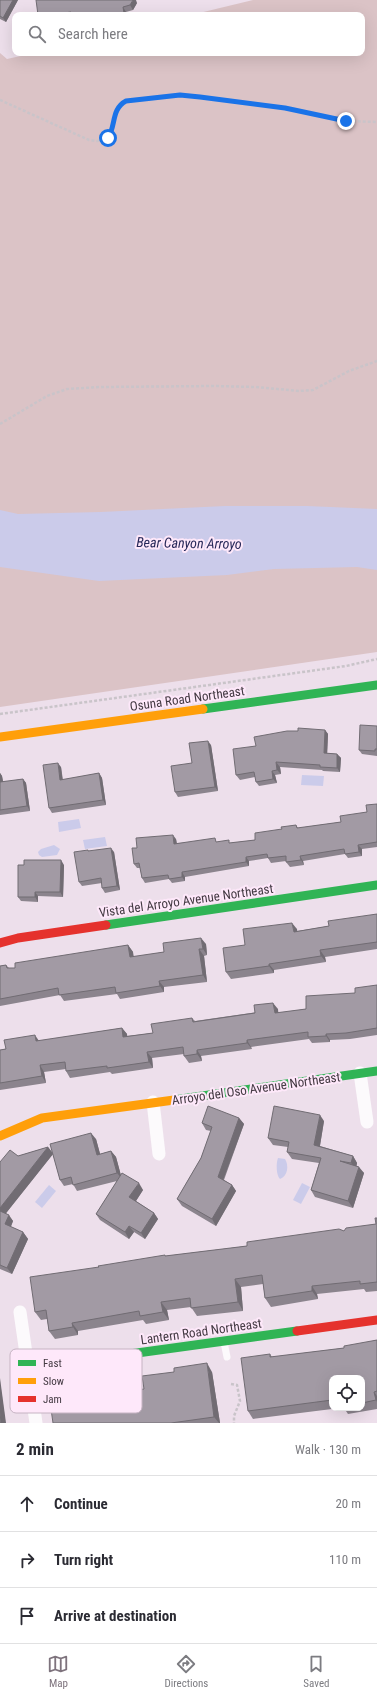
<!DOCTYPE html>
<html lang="en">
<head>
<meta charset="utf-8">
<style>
  :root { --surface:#fff; --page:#f2f2f3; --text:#2b2b33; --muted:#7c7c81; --line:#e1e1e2; --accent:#7e737d }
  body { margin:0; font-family:"Roboto Condensed",sans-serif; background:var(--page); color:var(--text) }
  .controls { position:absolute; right:12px; bottom:12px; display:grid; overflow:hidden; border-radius:8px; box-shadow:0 4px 16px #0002 }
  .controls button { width:36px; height:36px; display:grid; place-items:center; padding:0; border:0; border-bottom:1px solid var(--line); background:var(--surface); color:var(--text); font:20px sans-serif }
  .stop { position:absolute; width:12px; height:12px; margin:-9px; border:3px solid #1a73e8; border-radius:50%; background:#fff }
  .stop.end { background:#1a73e8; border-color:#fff; box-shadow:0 1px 4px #0008 }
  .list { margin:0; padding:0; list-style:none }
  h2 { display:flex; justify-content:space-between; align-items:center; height:52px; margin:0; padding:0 16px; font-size:17px }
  h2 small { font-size:13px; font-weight:400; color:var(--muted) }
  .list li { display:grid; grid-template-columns:26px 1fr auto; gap:12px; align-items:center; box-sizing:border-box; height:56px; padding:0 16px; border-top:1px solid var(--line) }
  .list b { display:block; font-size:15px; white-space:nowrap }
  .list em { font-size:13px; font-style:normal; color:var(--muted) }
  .icon { flex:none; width:22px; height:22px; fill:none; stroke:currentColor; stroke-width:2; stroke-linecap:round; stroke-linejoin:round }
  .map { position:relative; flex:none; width:377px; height:1423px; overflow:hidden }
  .search { position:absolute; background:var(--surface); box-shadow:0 4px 16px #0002; left:12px; right:12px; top:12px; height:44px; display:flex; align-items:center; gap:10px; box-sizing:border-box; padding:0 14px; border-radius:8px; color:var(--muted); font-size:15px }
  .sheet { height:220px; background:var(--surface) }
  nav { display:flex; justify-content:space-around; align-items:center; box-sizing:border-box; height:56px; border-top:1px solid var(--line); background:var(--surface); font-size:11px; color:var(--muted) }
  nav a { display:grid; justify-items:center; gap:2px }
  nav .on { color:var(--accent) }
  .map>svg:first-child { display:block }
</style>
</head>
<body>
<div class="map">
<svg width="377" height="1423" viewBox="0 0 377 1423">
  <rect width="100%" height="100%" fill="#eddfeb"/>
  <path fill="#dbc3c6" d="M253,0H377V652L0,707V53L7,59L34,53H362V15H191Z"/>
  <g fill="#cbcbea">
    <path d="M225,506H307L377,509V570L357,567L274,569L227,575L99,581L0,567V510L18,514L101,512Z"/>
    <path d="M302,775L324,776L323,786L301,785Z"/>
    <path d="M79,819L81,828L59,832L58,822Z"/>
    <path d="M105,837L107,846L85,849L83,840Z"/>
    <path d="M54,845L60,849L57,855L42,857L39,855L38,852L41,849Z"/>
    <path d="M278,1158L285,1159C289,1165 288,1176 280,1179C276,1175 276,1163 278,1158Z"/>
    <path d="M302,1183L310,1187L301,1204L293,1200Z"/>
    <path d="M49,1185L56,1191L42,1208L35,1202Z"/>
  </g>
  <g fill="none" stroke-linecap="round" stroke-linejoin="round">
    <g stroke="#c9c4c9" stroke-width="2.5" stroke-dasharray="3 2" stroke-linecap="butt">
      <path d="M0,100L89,140L97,141L108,138L112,133L117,108L120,104L125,101L180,95L285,108L347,121L377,122"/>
      <path d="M0,424L47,396L67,389L100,387L214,386L256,387L299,391L313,390L349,371L377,361"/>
      <path d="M0,714L346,666L377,659"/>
      <path d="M231,1384L237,1385L240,1401L234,1416V1423"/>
    </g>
    <path stroke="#fcfafc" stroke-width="7" d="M224,1342L227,1357"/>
    <g stroke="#fcfafc" stroke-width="13">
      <path d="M360,1073L367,1122"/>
      <path d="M153,1102L159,1154"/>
      <path d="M20,1312L36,1423"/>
    </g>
    <g stroke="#30b455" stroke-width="9">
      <path d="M203,709L377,685"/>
      <path d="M106,925L377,885"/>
      <path d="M174,1100L377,1071"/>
      <path d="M28,1368L297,1331"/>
    </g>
    <g stroke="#ff9f0a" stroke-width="9">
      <path d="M0,737L203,709"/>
      <path d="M0,1136L42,1118L174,1100"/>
    </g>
    <g stroke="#e5322d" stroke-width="9">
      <path d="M0,943L18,938L106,925"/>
      <path d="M297,1331L377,1320"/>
    </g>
  </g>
  <g fill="#8b848d">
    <path d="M0,0H18L6,22L0,19Z"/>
    <path d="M137,3L133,10L126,12L127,15H38Z"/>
    <path d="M377,726V756L362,754L359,750Z"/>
    <path d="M325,730L328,734L327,753L337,754L341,758L340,772L323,771L322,770L280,767L281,774L275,775L277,783L259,786L256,782L255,777L240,780L236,775L256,746L298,731Z"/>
    <path d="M211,745L218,791L178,797L175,792L192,763Z"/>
    <path d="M61,767L63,780L99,773L102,778L106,805L52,813L49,808Z"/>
    <path d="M0,773L2,776L3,782L23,779L26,783L30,811L0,815Z"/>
    <path d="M377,804V847L362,849V856L348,858L345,854L303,861L304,865L290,867L286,862V861L271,863L268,858L249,861V866L185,877V881L172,883L169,879L145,883L142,878L140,868H137L134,864L137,848L176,839L177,843L217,842L231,843L255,840L282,829L296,825L298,828L341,822L367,812Z"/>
    <path d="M89,851L114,852L120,890L105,893L102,888V883L82,886L79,882Z"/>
    <path d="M24,865H64L63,897L38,896V902L21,901L18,897Z"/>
    <path d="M377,914V949L325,957L326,962L274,970V973L231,979L226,972L245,945L297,929V931L329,926Z"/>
    <path d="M206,944L207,955L204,956L207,982L164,987V992L120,999L117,994L64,1001L60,995L0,1006V966L6,965L9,968H15L128,945L133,952V957L164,952Z"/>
    <path d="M377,985V1035L350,1039L330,1040V1042L312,1043L309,1039L251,1047L252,1049L201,1056L202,1061L189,1063L184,1056V1054L152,1058L153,1068L112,1074L110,1072L70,1078L66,1071V1069L44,1072L46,1083L0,1090V1050L39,1041L122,1028L127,1034V1036L153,1033L192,1018L195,1021L278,1009V1013L306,1009L355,993Z"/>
    <path d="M239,1118L244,1124L224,1180L232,1185L236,1191L216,1226L182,1206L177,1199L201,1158L211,1131L206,1130L202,1123Z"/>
    <path d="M324,1121L320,1146L353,1156L357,1163L356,1166L364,1173L353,1208L315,1197L311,1190L319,1163L292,1159L287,1152L288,1147L273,1145L268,1138Z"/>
    <path d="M96,1139L100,1154L111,1151L116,1157L121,1176L143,1190L136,1201L154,1213L158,1219L145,1239L134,1232L129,1239L100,1220L96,1214L117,1181L77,1191L73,1184L64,1186L60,1180L53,1154L6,1213L13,1221L11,1227L23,1232L28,1239L12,1274L0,1269V1162L18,1156L48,1147L53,1153Z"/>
    <path d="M377,1218V1291L366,1292L364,1289L317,1294L318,1299L271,1307L265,1298L263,1284L241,1287L243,1311L197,1316L191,1307L167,1310L169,1320L146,1324L143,1320L78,1331V1335L55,1339L49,1331L47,1319L41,1320L35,1312L99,1267L166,1256L247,1246L344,1231L376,1224Z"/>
    <path d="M377,1340V1409L348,1414L344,1408H362V1378H332V1408H340L253,1419L248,1411L270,1354L272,1357L344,1348Z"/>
    <path d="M212,1372L220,1423H53L59,1408L119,1387L120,1393L144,1389Z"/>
  </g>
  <g fill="#716c73">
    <path d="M13,0H18L6,22L3,18Z"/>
    <path d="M133,0H136L137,3L133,10L130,5Z"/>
    <path d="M123,7L126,12L127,15H126L124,13Z"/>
    <path d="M325,730L328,734L327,758L324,753Z"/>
    <path d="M208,741L211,745L218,791L215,787Z"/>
    <path d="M337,754L341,758L340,772L337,768Z"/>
    <path d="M276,762L280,767L281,774L277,770Z"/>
    <path d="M58,763L61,767L63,785L60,780Z"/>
    <path d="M272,771L275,775L277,783L273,779Z"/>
    <path d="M0,773L2,776L4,787L0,782Z"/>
    <path d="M99,773L102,778L106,805L103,800Z"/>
    <path d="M23,779L26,783L30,811L27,806Z"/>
    <path d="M173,835L176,839L177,848L174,844Z"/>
    <path d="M358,845L362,849V856L359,852Z"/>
    <path d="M111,848L114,852L120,890L117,886Z"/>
    <path d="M300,856L303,861L304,865L301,860Z"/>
    <path d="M246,857L249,861V866L246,862Z"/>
    <path d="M61,860L64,865L63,897L60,892Z"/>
    <path d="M182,872L185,877V881L182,877Z"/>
    <path d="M35,892L38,896V902L35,897Z"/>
    <path d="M292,923L297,929L298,938L294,932Z"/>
    <path d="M201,938L206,944L207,955L203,949Z"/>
    <path d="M128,945L133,952L135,964L130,957Z"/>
    <path d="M199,949L204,956L207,982L203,975Z"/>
    <path d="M320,950L325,957L326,962L321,956Z"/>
    <path d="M269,964L274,970V973L269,966Z"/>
    <path d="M159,981L164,987V992L160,986Z"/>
    <path d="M273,1003L278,1009L279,1020L275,1013Z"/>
    <path d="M122,1028L127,1034L128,1043L123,1037Z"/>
    <path d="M326,1034L330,1040V1042L326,1036Z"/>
    <path d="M35,1035L39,1041H36Z"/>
    <path d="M247,1040L251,1047L252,1049L247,1043Z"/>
    <path d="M197,1050L201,1056L202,1061L197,1054Z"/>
    <path d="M147,1052L152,1058L153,1068L149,1062Z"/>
    <path d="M40,1065L44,1072L46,1083L42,1076Z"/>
    <path d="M320,1115L324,1121L319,1151L314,1145Z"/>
    <path d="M239,1118L244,1124L222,1183L218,1177Z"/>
    <path d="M91,1133L96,1139L102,1161L97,1155Z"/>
    <path d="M48,1147L53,1154L3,1217L0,1212V1208Z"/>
    <path d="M111,1151L116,1157L122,1179L117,1173Z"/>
    <path d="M353,1156L357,1163L356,1170L351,1163Z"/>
    <path d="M359,1167L364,1173L353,1208L348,1201Z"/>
    <path d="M139,1183L143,1190L134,1204L129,1197Z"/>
    <path d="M232,1185L236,1191L216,1226L212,1219Z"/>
    <path d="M154,1213L158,1219L145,1239L141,1233Z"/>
    <path d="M9,1215L13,1221L9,1230L5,1224Z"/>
    <path d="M129,1226L134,1232L129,1239L125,1232Z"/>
    <path d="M23,1232L28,1239L12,1274L7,1268Z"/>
    <path d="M235,1279L241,1287L243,1311L238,1302Z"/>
    <path d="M312,1286L317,1294L318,1299L312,1291Z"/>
    <path d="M161,1302L167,1310L169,1320L163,1312Z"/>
    <path d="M72,1323L78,1331V1335L73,1327Z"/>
    <path d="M207,1363L212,1372L220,1423H219L214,1417Z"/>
    <path d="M0,1378L6,1423H1L0,1412Z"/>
    <path d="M113,1379L119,1387L121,1401L115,1393Z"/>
    <path d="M374,1392L377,1396V1402L376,1400Z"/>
  </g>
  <g fill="#a29aa4" stroke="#716c73">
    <path d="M0,0H13L3,18L0,16Z"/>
    <path d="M36,0H133L130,5L123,7L124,13L116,15H71V12L50,15H38Z"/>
    <path d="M360,725L377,726V749H375V751L359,750Z"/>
    <path d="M298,728L325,730L324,753L337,754V768L320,767V765L276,762L277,770L272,771L273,779L256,782L254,772L236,775L233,749L256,746L254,737L287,731H298Z"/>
    <path d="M208,741L215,787L175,792L171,766L192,763L189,743Z"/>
    <path d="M58,763L60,780L99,773L103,800L49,808L43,765Z"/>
    <path d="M23,779L27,806L0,810V780V782Z"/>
    <path d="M377,804V842L358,845L359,852L345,854L344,849L300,856L301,860L286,862V856L268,858L267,854L246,857V862L182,872V877L169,879L168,875L142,878L139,863L134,864L132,848H137L136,838L173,835L174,844L215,838L216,842L229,840V843L255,840V833L282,829L281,827L296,825L297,828L341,822L340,816L367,812L366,805Z"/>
    <path d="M111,848L117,886L102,888L101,878L79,882L74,852L88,850V851Z"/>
    <path d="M24,860H61L60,892H35V897H18V865H24Z"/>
    <path d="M377,914V942L320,950L321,956L269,964V966L226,972L223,948L245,945L243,929L292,923L294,932L329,926L328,921Z"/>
    <path d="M201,938L203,949H199L203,975L159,981L160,986L116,993L115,987L59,995L58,988L0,999V966L6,965L7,968H15V963L128,945L130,957L164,952L163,943Z"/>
    <path d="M377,985V1028L346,1033L326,1034V1036L308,1037V1032L247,1040V1043L197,1050V1054L184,1056L183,1047L147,1052L149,1062L107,1068V1066L66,1071L65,1062L40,1065L42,1076L0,1083V1050L6,1049L4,1040L35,1035L36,1041L122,1028L123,1037L153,1033L151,1024L192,1018L193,1022L255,1013L254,1005L273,1003L275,1013L306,1009V996L355,993V988Z"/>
    <path d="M208,1106L239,1118L218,1177L232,1185L212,1219L177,1199L201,1158L212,1127L202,1123Z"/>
    <path d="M274,1106L320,1115L314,1145L353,1156L351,1163L340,1161L359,1167L348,1201L311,1190L321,1158L287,1152L289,1142L268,1138Z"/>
    <path d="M91,1133L97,1155L111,1151L117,1173L73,1185L71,1177L60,1180L50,1144Z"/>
    <path d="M48,1147L0,1208V1162L10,1150L18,1156Z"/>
    <path d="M122,1173L139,1183L129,1197L154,1213L141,1233L129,1226L125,1232L96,1214Z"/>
    <path d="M0,1211L9,1215L5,1224L23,1232L7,1268L0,1265Z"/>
    <path d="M375,1218H377V1282L360,1284V1281L312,1286V1291L265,1298L262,1275L235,1279L238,1302L191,1308L190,1298L161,1302L163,1312L140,1316L139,1311L72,1323L73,1327L49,1331L46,1310L35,1312L30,1277L99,1267L98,1266L165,1255V1256L247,1246V1242L339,1229L344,1231L346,1228L376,1224Z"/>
    <path d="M377,1340V1391L374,1392L376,1400L362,1403V1378H332V1400L248,1411L241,1358L270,1354V1357L344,1348V1346Z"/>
    <path d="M207,1363L214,1417L171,1423H53L51,1409L59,1408L56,1387L113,1379L115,1393L144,1389L142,1376L174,1372V1368Z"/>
    <path d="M0,1412L1,1423H0Z"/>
  </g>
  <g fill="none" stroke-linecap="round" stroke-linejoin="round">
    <path stroke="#1a73e8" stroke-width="5" d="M108,138C116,126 111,109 126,101L180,95L200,97L285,108L346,121"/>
  </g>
  <g text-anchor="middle" stroke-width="4" stroke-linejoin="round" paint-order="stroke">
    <g font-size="13" fill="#433942" stroke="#fee8fa">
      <text transform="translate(187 698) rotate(-8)" y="5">Osuna Road Northeast</text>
      <text transform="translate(186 900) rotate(-8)" y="5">Vista del Arroyo Avenue Northeast</text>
      <text transform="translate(256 1088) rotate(-8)" y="5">Arroyo del Oso Avenue Northeast</text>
      <text transform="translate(201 1331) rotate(-8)" y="5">Lantern Road Northeast</text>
    </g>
    <g font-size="14" font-style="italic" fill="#262758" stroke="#fee8fa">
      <text transform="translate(189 543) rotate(1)" y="5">Bear Canyon Arroyo</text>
    </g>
  </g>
  <rect x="10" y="1349" width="132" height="64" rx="6" fill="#fee8fa" stroke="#c6b4c3" stroke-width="1"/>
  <rect x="18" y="1360" width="18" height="6" fill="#30b455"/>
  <rect x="18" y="1378" width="18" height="6" fill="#ff9f0a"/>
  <rect x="18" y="1396" width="18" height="6" fill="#e5322d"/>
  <g font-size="11" fill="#433942">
    <text x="43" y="1367">Fast</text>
    <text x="43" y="1385">Slow</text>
    <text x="43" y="1403">Jam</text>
  </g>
</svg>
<div class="controls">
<button><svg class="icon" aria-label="locate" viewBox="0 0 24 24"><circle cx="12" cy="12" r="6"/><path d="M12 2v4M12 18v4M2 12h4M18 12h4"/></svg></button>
</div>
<div class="stop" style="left:108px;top:138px"></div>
<div class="stop end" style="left:346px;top:121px"></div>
<div class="search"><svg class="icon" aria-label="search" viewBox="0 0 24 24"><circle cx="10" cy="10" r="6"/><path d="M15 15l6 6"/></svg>Search here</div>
</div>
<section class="sheet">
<h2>2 min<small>Walk · 130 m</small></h2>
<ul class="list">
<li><svg class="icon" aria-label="ahead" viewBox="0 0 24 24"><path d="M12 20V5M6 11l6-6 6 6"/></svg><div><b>Continue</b></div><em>20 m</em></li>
<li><svg class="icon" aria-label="right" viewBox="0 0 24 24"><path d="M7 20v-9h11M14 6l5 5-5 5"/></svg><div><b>Turn right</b></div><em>110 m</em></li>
<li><svg class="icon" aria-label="arrive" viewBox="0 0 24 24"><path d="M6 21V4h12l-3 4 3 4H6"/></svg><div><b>Arrive at destination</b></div></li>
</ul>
</section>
<nav>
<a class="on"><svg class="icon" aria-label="map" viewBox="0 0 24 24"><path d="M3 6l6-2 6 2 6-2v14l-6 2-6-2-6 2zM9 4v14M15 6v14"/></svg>Map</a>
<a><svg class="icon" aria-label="directions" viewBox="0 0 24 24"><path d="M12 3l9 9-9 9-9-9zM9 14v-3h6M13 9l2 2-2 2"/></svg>Directions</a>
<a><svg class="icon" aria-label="saved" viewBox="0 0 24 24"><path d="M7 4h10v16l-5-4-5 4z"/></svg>Saved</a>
</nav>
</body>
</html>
